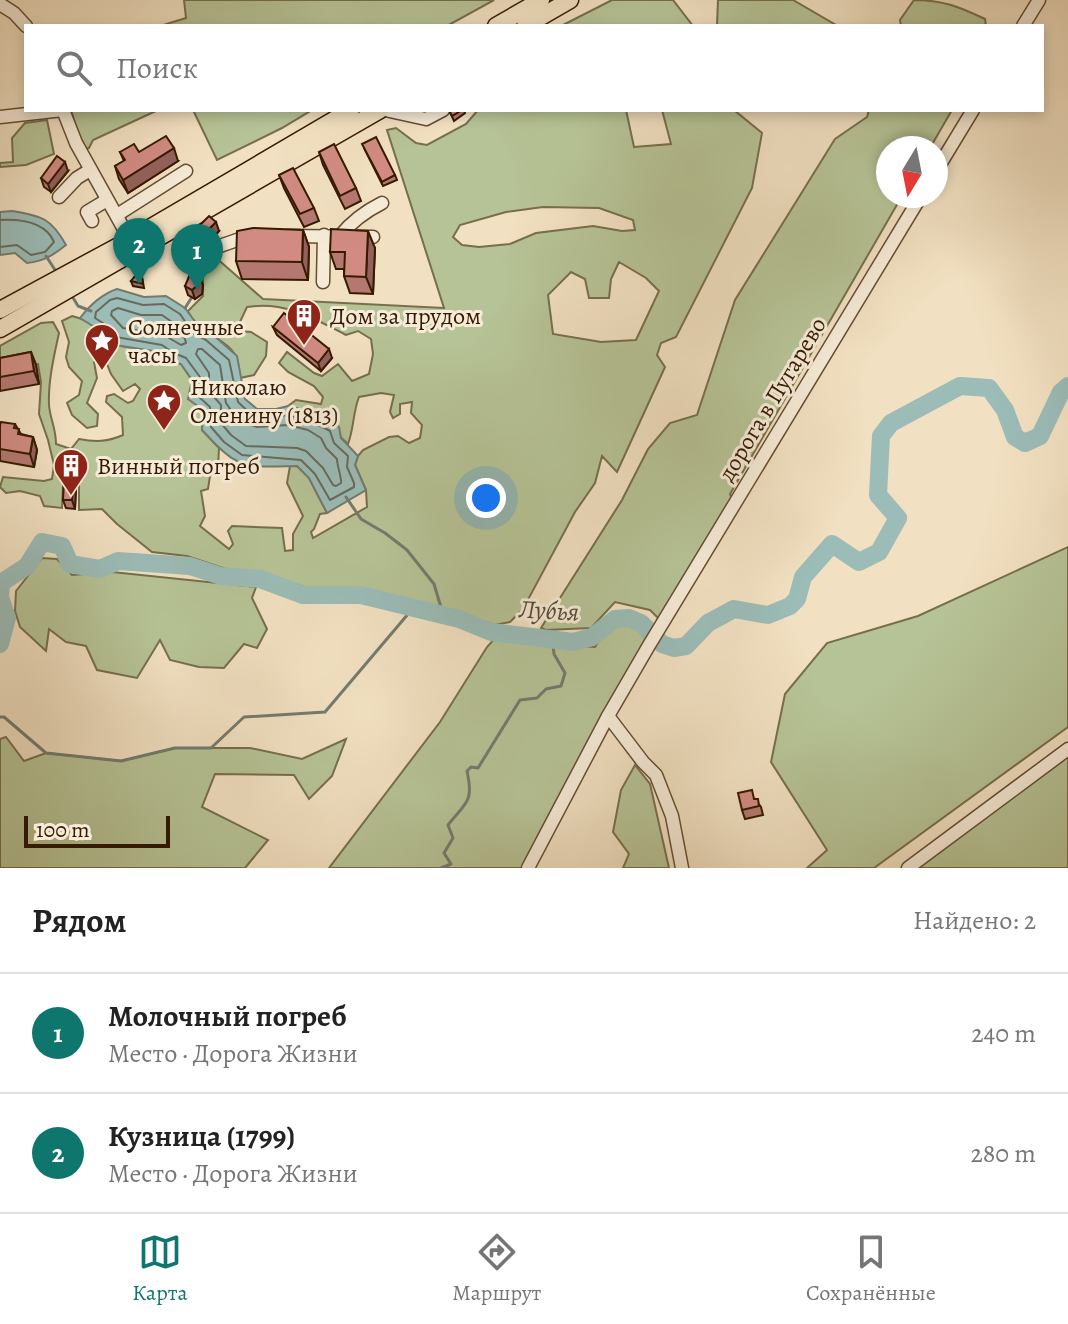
<!DOCTYPE html>
<html lang="ru">
<head>
<meta charset="utf-8">
<style>
  :root { --surface:#fff; --page:#f2f2f2; --text:#222; --muted:#767676; --line:#e0e0e0; --accent:#0f766e }
  body { margin:0; font-family:Alegreya,serif; background:var(--page); color:var(--text) }
  .compass { position:absolute; left:876px; top:136px; width:72px; height:72px; border-radius:50%; background:var(--surface); box-shadow:0 4px 12px #0003; rotate:190deg }
  .scale { position:absolute; left:24px; bottom:20px; width:146px; box-sizing:border-box; padding-left:8px; border:4px solid #361a02; border-top:0; font-size:22px; line-height:28px; white-space:nowrap; color:#361a02; -webkit-text-stroke:6px #f6ebd7; paint-order:stroke }
  .you { position:absolute; left:486px; top:498px; width:28px; height:28px; margin:-20px; border:6px solid #fff; border-radius:50%; background:#1a73e8; box-shadow:0 0 0 12px #1a73e833 }
  .badge { display:grid; place-items:center; width:52px; height:52px; border-radius:50%; background:var(--accent); color:#fff; font-size:26px; font-weight:700 }
  .pin { position:absolute; translate:-50% -66px; filter:drop-shadow(0 2px 4px #0008) }
  .pin::after { content:''; position:absolute; top:42px; width:28px; height:24px; background:inherit; clip-path:polygon(0 0,100% 0,50% 100%) }
  .list { margin:0; padding:0; list-style:none }
  h2 { display:flex; justify-content:space-between; align-items:center; height:104px; margin:0; padding:0 32px; font-size:34px }
  h2 small { font-size:26px; font-weight:400; color:var(--muted) }
  .list li { display:grid; grid-template-columns:52px 1fr auto; gap:24px; align-items:center; box-sizing:border-box; height:120px; padding:0 32px; border-top:2px solid var(--line) }
  .list b { display:block; font-size:30px; white-space:nowrap }
  .list p { margin:0; font-size:26px; white-space:nowrap; color:var(--muted) }
  .list em { font-size:26px; font-style:normal; color:var(--muted) }
  .icon { flex:none; width:44px; height:44px; fill:none; stroke:currentColor; stroke-width:2; stroke-linecap:round; stroke-linejoin:round }
  .map { position:relative; flex:none; width:1068px; height:868px; overflow:hidden }
  .search { position:absolute; background:var(--surface); box-shadow:0 4px 12px #0003; left:24px; right:24px; top:24px; height:88px; display:flex; align-items:center; gap:20px; box-sizing:border-box; padding:0 28px; border-radius:0px; color:var(--muted); font-size:30px }
  .sheet { height:344px; background:var(--surface) }
  nav { display:flex; justify-content:space-around; align-items:center; box-sizing:border-box; height:112px; border-top:2px solid var(--line); background:var(--surface); font-size:22px; color:var(--muted) }
  nav a { display:grid; justify-items:center; gap:4px }
  nav .on { color:var(--accent) }
  .map>svg:first-child { display:block }
</style>
</head>
<body>
<div class="map">
<svg width="1068" height="868" viewBox="0 0 1068 868">
  <rect width="100%" height="100%" fill="#f1e0c1"/>
  <filter id="stains"><feTurbulence type="fractalNoise" baseFrequency=".0025" numOctaves="4"/><feColorMatrix values="0 0 0 0 .2 0 0 0 0 .09 0 0 0 0 .02 0 0 0 .5 -.17"/></filter>
  <radialGradient id="worn" r=".72"><stop offset=".6" stop-color="#630" stop-opacity="0"/><stop offset="1" stop-color="#630" stop-opacity=".3"/></radialGradient>
  <g fill="#b6c396" stroke="#766e4c" stroke-width="2" fill-rule="evenodd">
    <path d="M184,0H494L447,26H160L186,18Z"/>
    <path d="M612,0H673L693,26H561Z"/>
    <path d="M718,0H793L836,25L717,26Z"/>
    <path d="M914,0C943,0 960,7 985,19L986,26H901L900,20Z"/>
    <path d="M71,110H158L93,140L89,148L83,149Z"/>
    <path d="M193,110H312L282,128L217,160Z"/>
    <path d="M478,110H626L634,147L671,144L662,110H734L762,133L752,188L676,337L661,343L657,355L665,367L617,472L602,456L595,483L575,512L523,609L510,622L495,625L415,601L364,589L307,588L263,573L226,569L187,556L152,552L117,524L102,509L79,510V482L63,485L62,508L44,506L40,496L20,491L6,493L0,487L3,477L44,481L52,479L54,465L48,440L39,414L41,382L38,364L0,369V346L41,323L53,322L59,333C54,356 48,381 49,405C50,419 56,428 56,444L71,449L79,439C95,442 108,442 123,435L122,417L106,402L107,396L114,394L128,403L133,401L140,389L135,384L123,391L111,374L103,354L94,362L97,378L87,403L98,414L97,426L87,428L72,415L67,403L79,395L82,381L69,367L66,357L69,342L62,321L72,316C88,320 103,329 109,344L159,352L168,360L181,364L192,380L203,410L202,430L219,448L218,468L210,476L208,489L201,491L205,516L200,526L229,549L233,544L228,531L232,526L282,528L285,551L293,550V534L303,516L287,483L290,466H297L309,478L327,513L320,514L314,529L311,532L313,538L367,507L366,490L355,465L358,456L363,450L389,437L398,436L409,443L420,438L422,425L411,413L412,402L400,404V414L393,418L390,412L394,395L381,393L359,397C353,412 354,428 348,444L314,413L288,406L296,400L321,404L323,397L314,386L288,372L279,363L287,352L314,373L322,376L338,364L352,381L369,374L373,354L371,339L358,331L346,335C313,318 285,301 247,307L239,324L238,331L251,332L267,342L266,356L254,375L240,378C239,372 239,365 237,359C230,339 196,332 188,311L203,296V271L214,256L263,299L444,308L387,130L396,128L416,143L427,145L466,124ZM543,207L599,208L633,220L635,230L622,231L593,226L536,233L510,244L479,247L462,245L453,237L460,225L506,212ZM619,262L646,278L659,291L636,340L601,342L553,334L548,295L571,272L585,279L589,298H609L611,279Z"/>
    <path d="M869,110H952L930,148H888V196H902L730,494L732,499L659,619L650,610L615,602L591,628L546,630L541,628L622,500L648,449L670,423L697,415L735,300L835,139L867,117Z"/>
    <path d="M47,120L54,154L26,165L0,167V163L13,162L12,138L25,123Z"/>
    <path d="M1068,547V727L874,868H807L827,850L771,762L785,694L827,643L918,616Z"/>
    <path d="M42,558L57,559L72,575L112,572L256,587L252,598L267,629L257,648L244,644L224,668L199,667L170,660L160,640L137,678L97,670L86,646L66,642L49,629L46,651L20,627L15,611L16,591Z"/>
    <path d="M619,622L635,624L646,640L523,868H329L440,722L487,647L497,636L536,643L595,647L605,631Z"/>
    <path d="M6,737L24,761L46,753L121,761L175,748H250L302,759L346,739L332,776L309,799L294,775L215,774L202,807L268,840L245,868H0V739Z"/>
    <path d="M1068,749V868H914Z"/>
    <path d="M635,765L650,784L669,868H623L629,854L613,832L621,790Z"/>
  </g>
  <g fill="#9bbcb7" stroke="#737b6f" stroke-width="2">
    <path d="M12,211C42,216 51,218 66,245C52,256 44,261 27,263L15,253L0,255V212Z"/>
    <path d="M117,289L144,297L166,296L185,308L199,327L211,333L237,356L245,399L257,409H276L288,406L314,413L339,427L341,438L358,456L355,465L366,490L327,513L309,478L297,466C280,466 251,469 237,461C223,454 213,441 202,430L203,410L188,399L192,380L181,364L168,360L159,352L109,344L104,333L80,318C90,305 102,294 117,289Z"/>
  </g>
  <g fill="none" stroke-linecap="round" stroke-linejoin="round">
    <g stroke="#686b5c" stroke-width="2">
      <path d="M0,220C20,219 45,221 54,242L45,252L31,255L17,245L0,247"/>
      <path d="M117,298L143,305L164,304L180,314L193,333L206,340L229,360L238,402L253,416L276,417L288,415L311,421L330,431L334,443L348,456L347,467L354,483V487L330,500L315,474L301,460L242,455L224,442L211,427L210,407L197,395L200,377L186,358L172,352L162,345L116,337L109,327L95,318L96,312L110,300Z"/>
      <path d="M118,308L141,315H162L172,322L185,339L186,343L181,345L164,335L123,328L111,315L112,311Z"/>
      <path d="M198,349H202L220,365L226,403L233,413L246,423L257,427L288,425L308,430L321,438L326,448L337,459C337,466 342,478 341,483L336,486L333,485L323,468L306,451L297,448L246,446L231,435L221,423V405L209,391V373L196,354Z"/>
    </g>
    <g stroke="#737b6f" stroke-width="3">
      <path d="M46,256L57,273"/>
      <path d="M72,296L78,306L91,311"/>
      <path d="M185,308L192,297"/>
      <path d="M346,497L361,519L385,533L407,550L434,584L443,614"/>
      <path d="M0,717H4L46,753L121,761L175,748H211L244,717L325,712L414,607"/>
      <path d="M441,868L451,864L444,853L453,838L448,825C466,802 474,803 467,771L471,767L478,768L520,700L537,698L546,689L561,686L565,673L554,654L552,638"/>
    </g>
    <path stroke="#9bbcb7" stroke-width="18" d="M0,644L7,618L0,597L1,583L27,566L42,542L62,546L70,564L100,569L118,561L190,566L221,576L260,579L303,595H361L459,619L491,632L573,642L592,637L615,619L629,618L641,623L662,644L674,648L686,646L708,623L734,609L768,615L790,606L797,599L803,577L832,544L859,562L879,552L898,518L878,495L881,436L891,423L960,386L989,388L1005,410L1015,437L1025,443L1040,436L1061,392L1068,386"/>
    <defs>
      <g id="minor">
        <path d="M0,4L14,13L26,26"/>
        <path d="M1023,26L1039,0"/>
        <path d="M63,110L76,143L130,240"/>
        <path d="M385,110L426,119L443,110"/>
        <path d="M0,117L63,110"/>
        <path d="M936,171L973,110"/>
        <path d="M59,197L77,178L90,170"/>
        <path d="M117,215L186,171"/>
        <path d="M92,221L87,212L107,200"/>
        <path d="M177,228L197,254L237,240L250,238"/>
        <path d="M288,236L373,237"/>
        <path d="M340,236C352,221 364,212 382,203"/>
        <path d="M323,282L324,235"/>
        <path d="M608,716L643,762L656,775L672,816L682,868"/>
        <path d="M528,868L608,716L648,647L921,196"/>
        <path d="M908,868L1068,749"/>
      </g>
      <g id="major">
        <path d="M496,26L541,0"/>
        <path d="M525,26L570,0"/>
        <path d="M0,310L124,243L351,110"/>
        <path d="M0,329L380,110"/>
      </g>
    </defs>
    <use href="#minor" stroke="#654c32" stroke-width="15"/>
    <use href="#major" stroke="#361a02" stroke-width="19"/>
    <use href="#minor" stroke="#f6ebd7" stroke-width="12"/>
    <use href="#major" stroke="#f1e0c1" stroke-width="16"/>
  </g>
  <g fill="#b47870" stroke="#361a02" stroke-width="2">
    <path d="M449,110H464L465,113L454,121Z"/>
    <path d="M364,148L395,175L397,180L383,186Z"/>
    <path d="M120,152H139L178,161L128,193L119,179L115,166L124,161Z"/>
    <path d="M319,152L356,188L361,201L345,209L323,165Z"/>
    <path d="M68,171L51,192L44,187L41,178Z"/>
    <path d="M279,175L314,208L319,221L304,227L284,188Z"/>
    <path d="M196,229L219,231L211,240L204,242L199,238Z"/>
    <path d="M303,230L309,247L308,280L242,279L236,261Z"/>
    <path d="M375,248L373,294L350,293L344,276V269H336L330,252Z"/>
    <path d="M142,277L144,288L133,286L131,281Z"/>
    <path d="M203,285L202,294L195,299L188,295L185,286Z"/>
    <path d="M273,327L332,358L321,371L277,335Z"/>
    <path d="M31,352L36,365L39,384L0,391V358Z"/>
    <path d="M15,424L21,434L33,437L37,450L34,467L0,461V425Z"/>
    <path d="M73,478L76,487L75,509L66,508L63,500Z"/>
    <path d="M755,799L761,807L763,815L745,819L742,810Z"/>
  </g>
  <g fill="#92615b" stroke="#361a02" stroke-width="2">
    <path d="M174,148L178,161L128,193L123,180Z"/>
    <path d="M65,162L68,171L51,192L48,184Z"/>
    <path d="M216,222L219,231L211,240L207,231Z"/>
    <path d="M303,230L309,247L308,280L302,262Z"/>
    <path d="M368,231L375,248L373,294L366,277Z"/>
    <path d="M200,277L203,285L202,294L195,299L192,290Z"/>
    <path d="M329,349L332,358L321,371L318,363Z"/>
    <path d="M31,352L36,365L39,384L34,371Z"/>
    <path d="M33,437L37,450L34,467L30,454Z"/>
    <path d="M73,478L76,487L75,509L72,500Z"/>
  </g>
  <g fill="#d18b82" stroke="#361a02" stroke-width="2">
    <path d="M449,110H462L452,116Z"/>
    <path d="M166,136L174,148L123,180L115,166L125,160L120,152L134,144L139,152Z"/>
    <path d="M376,137L395,175L382,182L362,144Z"/>
    <path d="M334,144L356,188L340,196L319,152Z"/>
    <path d="M57,156L65,162L48,184L41,178Z"/>
    <path d="M293,168L314,208L300,214L279,175Z"/>
    <path d="M209,216L216,222L207,231L201,233L196,229Z"/>
    <path d="M253,228L303,230L302,262L236,261L237,231Z"/>
    <path d="M331,229L368,231L366,277L344,276L345,252H330Z"/>
    <path d="M194,273L200,277L198,285L192,290L185,286L190,274Z"/>
    <path d="M138,275L142,277L143,284L131,281L135,276Z"/>
    <path d="M284,313L329,349L318,363L273,327Z"/>
    <path d="M31,352L34,371L0,377V358Z"/>
    <path d="M1,422L15,424L14,428L19,429L18,434L33,437L30,454L0,449V425Z"/>
    <path d="M64,478H73L72,500H63Z"/>
    <path d="M752,790L754,799H758L759,806L742,810L738,793Z"/>
  </g>
  <defs>
    <symbol id="building-pin" viewBox="-11 -11 22 30"><path d="M0 17L-7.5 6A9.5 9.5 0 1 1 7.5 6Z" fill="#8f2418" stroke="#f6ebd7"/><path d="M-4-6H4V6H1V3H-1V6H-4ZM-2.5-4.3h1.7v1.8h-1.7ZM.8-4.3h1.7v1.8H.8ZM-2.5-1h1.7V.8h-1.7ZM.8-1h1.7V.8H.8Z" fill="#fff"/></symbol>
    <symbol id="sight-pin" viewBox="-11 -11 22 30"><path d="M0 17L-7.5 6A9.5 9.5 0 1 1 7.5 6Z" fill="#8f2418" stroke="#f6ebd7"/><path d="M0-6L1.8-2.2L6-1.7L2.9 1.2L3.7 5.4L0 3.3L-3.7 5.4L-2.9 1.2L-6-1.7L-1.8-2.2Z" fill="#fff"/></symbol>
  </defs>
  <g fill-rule="evenodd">
    <use href="#building-pin" x="284" y="296" width="40" height="54"/>
    <use href="#sight-pin" x="82" y="321" width="40" height="54"/>
    <use href="#sight-pin" x="144" y="381" width="40" height="54"/>
    <use href="#building-pin" x="51" y="446" width="40" height="54"/>
  </g>
  <g text-anchor="middle" stroke-width="6" stroke-linejoin="round" paint-order="stroke">
    <g font-size="24" fill="#361a02" stroke="#f6ebd7" text-anchor="start">
      <text x="330" y="324">Дом за прудом</text>
      <text x="128" y="335">Солнечные<tspan x="128" dy="28">часы</tspan></text>
      <text x="190" y="395">Николаю<tspan x="190" dy="28">Оленину (1813)</tspan></text>
      <text x="97" y="474">Винный погреб</text>
    </g>
    <g font-size="24" fill="#361a02" stroke="#f6ebd7">
      <text transform="translate(772 399) rotate(-59)" y="8">дорога в Пугарево</text>
    </g>
    <g font-size="26" font-style="italic" fill="#544b38" stroke="#f6ebd7">
      <text transform="translate(549 610) rotate(3)" y="9">Лубья</text>
    </g>
  </g>
  <rect width="100%" height="100%" filter="url(#stains)"/>
  <rect width="100%" height="100%" fill="url(#worn)"/>
</svg>
<svg class="compass" viewBox="-18 -18 36 36"><path d="M0-13l5 13h-10z" fill="#e53935"/><path d="M0 13l5-13h-10z" fill="#767676"/></svg>
<div class="scale">100 m</div>
<div class="you"></div>
<div class="pin badge" style="left:197px;top:290px">1</div>
<div class="pin badge" style="left:139px;top:284px">2</div>
<div class="search"><svg class="icon" aria-label="search" viewBox="0 0 24 24"><circle cx="10" cy="10" r="6"/><path d="M15 15l6 6"/></svg>Поиск</div>
</div>
<section class="sheet">
<h2>Рядом<small>Найдено: 2</small></h2>
<ul class="list">
<li><span class="badge">1</span><div><b>Молочный погреб</b><p>Место · Дорога Жизни</p></div><em>240 m</em></li>
<li><span class="badge">2</span><div><b>Кузница (1799)</b><p>Место · Дорога Жизни</p></div><em>280 m</em></li>
</ul>
</section>
<nav>
<a class="on"><svg class="icon" aria-label="map" viewBox="0 0 24 24"><path d="M3 6l6-2 6 2 6-2v14l-6 2-6-2-6 2zM9 4v14M15 6v14"/></svg>Карта</a>
<a><svg class="icon" aria-label="directions" viewBox="0 0 24 24"><path d="M12 3l9 9-9 9-9-9zM9 14v-3h6M13 9l2 2-2 2"/></svg>Маршрут</a>
<a><svg class="icon" aria-label="saved" viewBox="0 0 24 24"><path d="M7 4h10v16l-5-4-5 4z"/></svg>Сохранённые</a>
</nav>
</body>
</html>
